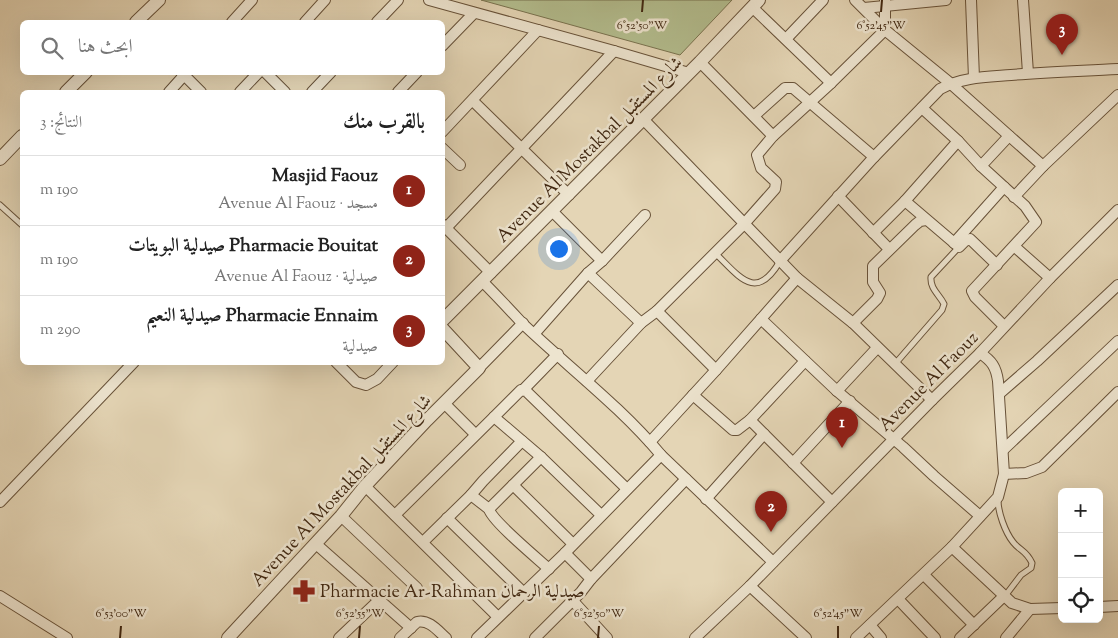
<!DOCTYPE html>
<html lang="ar">
<head>
<meta charset="utf-8">
<style>
  :root { --surface:#fff; --page:#f6f6f6; --text:#222; --muted:#767676; --line:#e0e0e0; --accent:#8f2418 }
  body { margin:0; font-family:"Sorts Mill Goudy",Amiri,serif; background:var(--page); color:var(--text); direction:rtl }
  .controls { position:absolute; right:15px; bottom:15px; display:grid; overflow:hidden; border-radius:8px; box-shadow:0 5px 20px #0002 }
  .controls button { width:45px; height:45px; display:grid; place-items:center; padding:0; border:0; border-bottom:1px solid var(--line); background:var(--surface); color:var(--text); font:25px sans-serif }
  .you { position:absolute; left:558px; top:248px; width:18px; height:18px; margin:-12px; border:4px solid #fff; border-radius:50%; background:#1a73e8; box-shadow:0 0 0 8px #1a73e833 }
  .badge { display:grid; place-items:center; width:32px; height:32px; border-radius:50%; background:var(--accent); color:#fff; font-size:16px; font-weight:700 }
  .pin { position:absolute; translate:-50% -41px; filter:drop-shadow(0 1px 2px #0008) }
  .pin::after { content:''; position:absolute; top:26px; width:18px; height:15px; background:inherit; clip-path:polygon(0 0,100% 0,50% 100%) }
  .list { margin:0; padding:0; list-style:none }
  h2 { display:flex; justify-content:space-between; align-items:center; height:65px; margin:0; padding:0 20px; font-size:21px }
  h2 small { font-size:16px; font-weight:400; color:var(--muted) }
  .list li { display:grid; grid-template-columns:32px 1fr auto; gap:15px; align-items:center; box-sizing:border-box; height:70px; padding:0 20px; border-top:1px solid var(--line) }
  .list b { display:block; font-size:19px; white-space:nowrap }
  .list p { margin:0; font-size:16px; white-space:nowrap; color:var(--muted) }
  .list em { font-size:16px; font-style:normal; color:var(--muted) }
  .icon { flex:none; width:28px; height:28px; fill:none; stroke:currentColor; stroke-width:2; stroke-linecap:round; stroke-linejoin:round }
  .map { position:relative; flex:none; width:1118px; height:638px; overflow:hidden; direction:ltr }
  .search { position:absolute; background:var(--surface); box-shadow:0 5px 20px #0002; left:20px; top:20px; width:425px; height:55px; display:flex; align-items:center; gap:12px; box-sizing:border-box; padding:0 18px; border-radius:8px; color:var(--muted); font-size:19px }
  .panel { position:absolute; background:var(--surface); box-shadow:0 5px 20px #0002; left:20px; top:90px; width:425px; height:275px; border-radius:8px; direction:rtl }
  .map>svg:first-child { display:block }
</style>
</head>
<body>
<div class="map">
<svg width="1118" height="638" viewBox="0 0 1118 638">
  <rect width="100%" height="100%" fill="#e4d5b5"/>
  <filter id="stains"><feTurbulence type="fractalNoise" baseFrequency=".004" numOctaves="4"/><feColorMatrix values="0 0 0 0 .2 0 0 0 0 .09 0 0 0 0 .02 0 0 0 .5 -.17"/></filter>
  <radialGradient id="worn" r=".72"><stop offset=".6" stop-color="#630" stop-opacity="0"/><stop offset="1" stop-color="#630" stop-opacity=".3"/></radialGradient>
  <path fill="#b3bd8e" stroke="#79724f" d="M481,0H732L680,55Z"/>
  <g fill="none" stroke-linecap="round" stroke-linejoin="round">
    <defs>
      <g id="service">
        <path d="M0,205L22,225"/>
        <path d="M715,253C739,276 756,303 780,261"/>
        <path d="M895,364L942,310L944,304C939,294 930,289 931,277L959,247"/>
        <path d="M998,500C998,512 1005,532 1013,542C1020,551 1026,550 1032,563L1031,568L1021,575L1005,596"/>
      </g>
      <g id="minor">
        <path d="M429,0L614,51L689,73"/>
        <path d="M855,0L885,30L950,83L1043,166"/>
        <path d="M971,0L974,78"/>
        <path d="M1023,0L1028,73"/>
        <path d="M752,7L831,83"/>
        <path d="M864,8L946,0"/>
        <path d="M232,22L252,0"/>
        <path d="M305,22L325,0"/>
        <path d="M377,22L398,0"/>
        <path d="M786,39L823,0"/>
        <path d="M442,46L474,13"/>
        <path d="M700,62L773,136"/>
        <path d="M181,72L201,92"/>
        <path d="M265,72L285,92"/>
        <path d="M169,92L187,72"/>
        <path d="M240,92L259,72"/>
        <path d="M312,92L331,72"/>
        <path d="M398,92L417,72"/>
        <path d="M473,101L569,195"/>
        <path d="M922,108L958,141L981,166L1025,206L1036,222L972,291L975,297L1004,326"/>
        <path d="M754,116L785,88H793L874,157"/>
        <path d="M643,119L797,278L853,323L932,400"/>
        <path d="M442,132L538,30"/>
        <path d="M442,148L460,165"/>
        <path d="M981,166L1009,136"/>
        <path d="M838,196L889,249"/>
        <path d="M1014,197L1043,166L1118,95"/>
        <path d="M905,201L959,247L965,241L970,239L997,265"/>
        <path d="M552,211L602,261"/>
        <path d="M442,224L491,273"/>
        <path d="M446,228L614,51"/>
        <path d="M873,233L905,201L958,141"/>
        <path d="M954,243L1004,187"/>
        <path d="M1015,247L1050,278"/>
        <path d="M780,261L874,157L940,89C962,77 987,77 1011,75C1046,72 1082,71 1118,69"/>
        <path d="M588,273L641,323"/>
        <path d="M482,281C496,295 509,309 522,323C568,367 620,406 661,455L773,562"/>
        <path d="M657,311L716,370"/>
        <path d="M761,319L837,391L903,447L934,476L980,516"/>
        <path d="M853,323L877,299L880,293L873,282V266L915,225L920,221L926,220"/>
        <path d="M535,333L588,273L602,261L645,215"/>
        <path d="M336,362L356,382L366,385L377,379L393,362"/>
        <path d="M479,368L523,323"/>
        <path d="M587,381L641,323L657,311L744,224L775,189L776,182L761,168L757,155L773,136L831,83L885,30V0"/>
        <path d="M523,390L558,354"/>
        <path d="M837,391L877,348"/>
        <path d="M999,394L1037,361L1118,285"/>
        <path d="M693,395L733,430H737L750,420L805,361"/>
        <path d="M444,403L475,434"/>
        <path d="M494,417L521,390L526,391L627,489"/>
        <path d="M750,420L832,502"/>
        <path d="M650,442L716,370L797,278"/>
        <path d="M1003,450L1118,341"/>
        <path d="M793,463L850,401"/>
        <path d="M1004,474L1026,473L1042,467L1118,392"/>
        <path d="M513,485L573,544"/>
        <path d="M365,486L498,617"/>
        <path d="M471,495L483,481L522,441"/>
        <path d="M706,499L764,434"/>
        <path d="M0,502L134,362"/>
        <path d="M489,509L541,457"/>
        <path d="M395,515L494,417L541,457L601,515"/>
        <path d="M341,516L417,588"/>
        <path d="M447,518L524,593"/>
        <path d="M423,542L471,495L489,509C491,520 538,559 549,569"/>
        <path d="M316,544L411,628"/>
        <path d="M952,547L1012,603L1030,609L1062,608"/>
        <path d="M565,553L591,579"/>
        <path d="M924,575L974,625"/>
        <path d="M750,586L806,638"/>
        <path d="M0,596L67,638"/>
        <path d="M898,599L935,638"/>
        <path d="M573,601L607,638"/>
        <path d="M1099,607L1118,606"/>
        <path d="M870,625L881,638"/>
        <path d="M339,638L379,600"/>
        <path d="M400,638L417,622C429,619 438,631 446,638"/>
        <path d="M477,638L565,553L661,455"/>
        <path d="M535,638L581,592L591,579L686,479"/>
        <path d="M695,638L750,586L932,400L980,353L1050,278L1118,210"/>
        <path d="M856,638L952,547L998,497L1004,474L998,381C996,367 992,361 980,353"/>
        <path d="M960,638L1004,596"/>
        <path d="M1006,638L1030,609"/>
      </g>
      <g id="tertiary">
        <path d="M136,22L159,0"/>
        <path d="M66,92L86,72"/>
        <path d="M0,159L22,136"/>
        <path d="M442,321L700,62L759,0"/>
        <path d="M228,638L341,516L365,486L427,420L479,368L442,328"/>
      </g>
    </defs>
    <use href="#service" stroke="#685239" stroke-width="7"/>
    <use href="#minor" stroke="#685239" stroke-width="12"/>
    <use href="#tertiary" stroke="#685239" stroke-width="14"/>
    <use href="#service" stroke="#ede4cf" stroke-width="5"/>
    <use href="#minor" stroke="#ede4cf" stroke-width="10"/>
    <use href="#tertiary" stroke="#ede4cf" stroke-width="12"/>
  </g>
  <path fill="none" stroke="#3f2610" stroke-width="2" d="M642,12L643,0M881,12L882,0M120,638L121,626M359,638L360,626M598,638L599,626M838,638V626"/>
  <defs>
    <symbol id="pharmacy-bare" viewBox="-9 -9 18 18"><path d="M-2-6h4v4h4v4h-4v4h-4v-4h-4v-4h4Z" fill="#8f2418" stroke="#ede4cf" stroke-width="2.5" paint-order="stroke"/></symbol>
  </defs>
  <g fill-rule="evenodd">
    <use href="#pharmacy-bare" x="288" y="575" width="32" height="32"/>
  </g>
  <g text-anchor="middle" stroke-width="5" stroke-linejoin="round" paint-order="stroke">
    <g font-size="18" fill="#3f2610" stroke="#ede4cf">
      <text transform="translate(589 149) rotate(-45)" y="6">Avenue Al Mostakbal شارع المستقبل</text>
      <text transform="translate(928 381) rotate(-45)" y="6">Avenue Al Faouz</text>
      <text transform="translate(341 490) rotate(-47)" y="6">Avenue Al Mostakbal شارع المستقبل</text>
    </g>
    <g font-size="18" fill="#3f2610" stroke="#ede4cf" text-anchor="start">
      <text x="320" y="597">Pharmacie Ar-Rahman صيدلية الرحمان</text>
    </g>
  </g>
  <g font-size="12" text-anchor="middle" fill="#3f2610" stroke="#ede4cf" stroke-width="5" stroke-linejoin="round" paint-order="stroke">
    <text x="642" y="29">6°52'50"W</text>
    <text x="881" y="29">6°52'45"W</text>
    <text x="121" y="617">6°53'00"W</text>
    <text x="360" y="617">6°52'55"W</text>
    <text x="599" y="617">6°52'50"W</text>
    <text x="838" y="617">6°52'45"W</text>
  </g>
  <rect width="100%" height="100%" filter="url(#stains)"/>
  <rect width="100%" height="100%" fill="url(#worn)"/>
</svg>
<div class="controls">
<button>+</button>
<button>−</button>
<button><svg class="icon" aria-label="locate" viewBox="0 0 24 24"><circle cx="12" cy="12" r="6"/><path d="M12 2v4M12 18v4M2 12h4M18 12h4"/></svg></button>
</div>
<div class="you"></div>
<div class="pin badge" style="left:842px;top:448px">1</div>
<div class="pin badge" style="left:771px;top:532px">2</div>
<div class="pin badge" style="left:1062px;top:55px">3</div>
<div class="search"><svg class="icon" aria-label="search" viewBox="0 0 24 24"><circle cx="10" cy="10" r="6"/><path d="M15 15l6 6"/></svg>ابحث هنا</div>
<section class="panel">
<h2>بالقرب منك<small>النتائج: 3</small></h2>
<ul class="list">
<li><span class="badge">1</span><div><b>Masjid Faouz</b><p>مسجد · Avenue Al Faouz</p></div><em>190 m</em></li>
<li><span class="badge">2</span><div><b>Pharmacie Bouitat صيدلية البويتات</b><p>صيدلية · Avenue Al Faouz</p></div><em>190 m</em></li>
<li><span class="badge">3</span><div><b>Pharmacie Ennaim صيدلية النعيم</b><p>صيدلية</p></div><em>290 m</em></li>
</ul>
</section>
</div>
</body>
</html>
